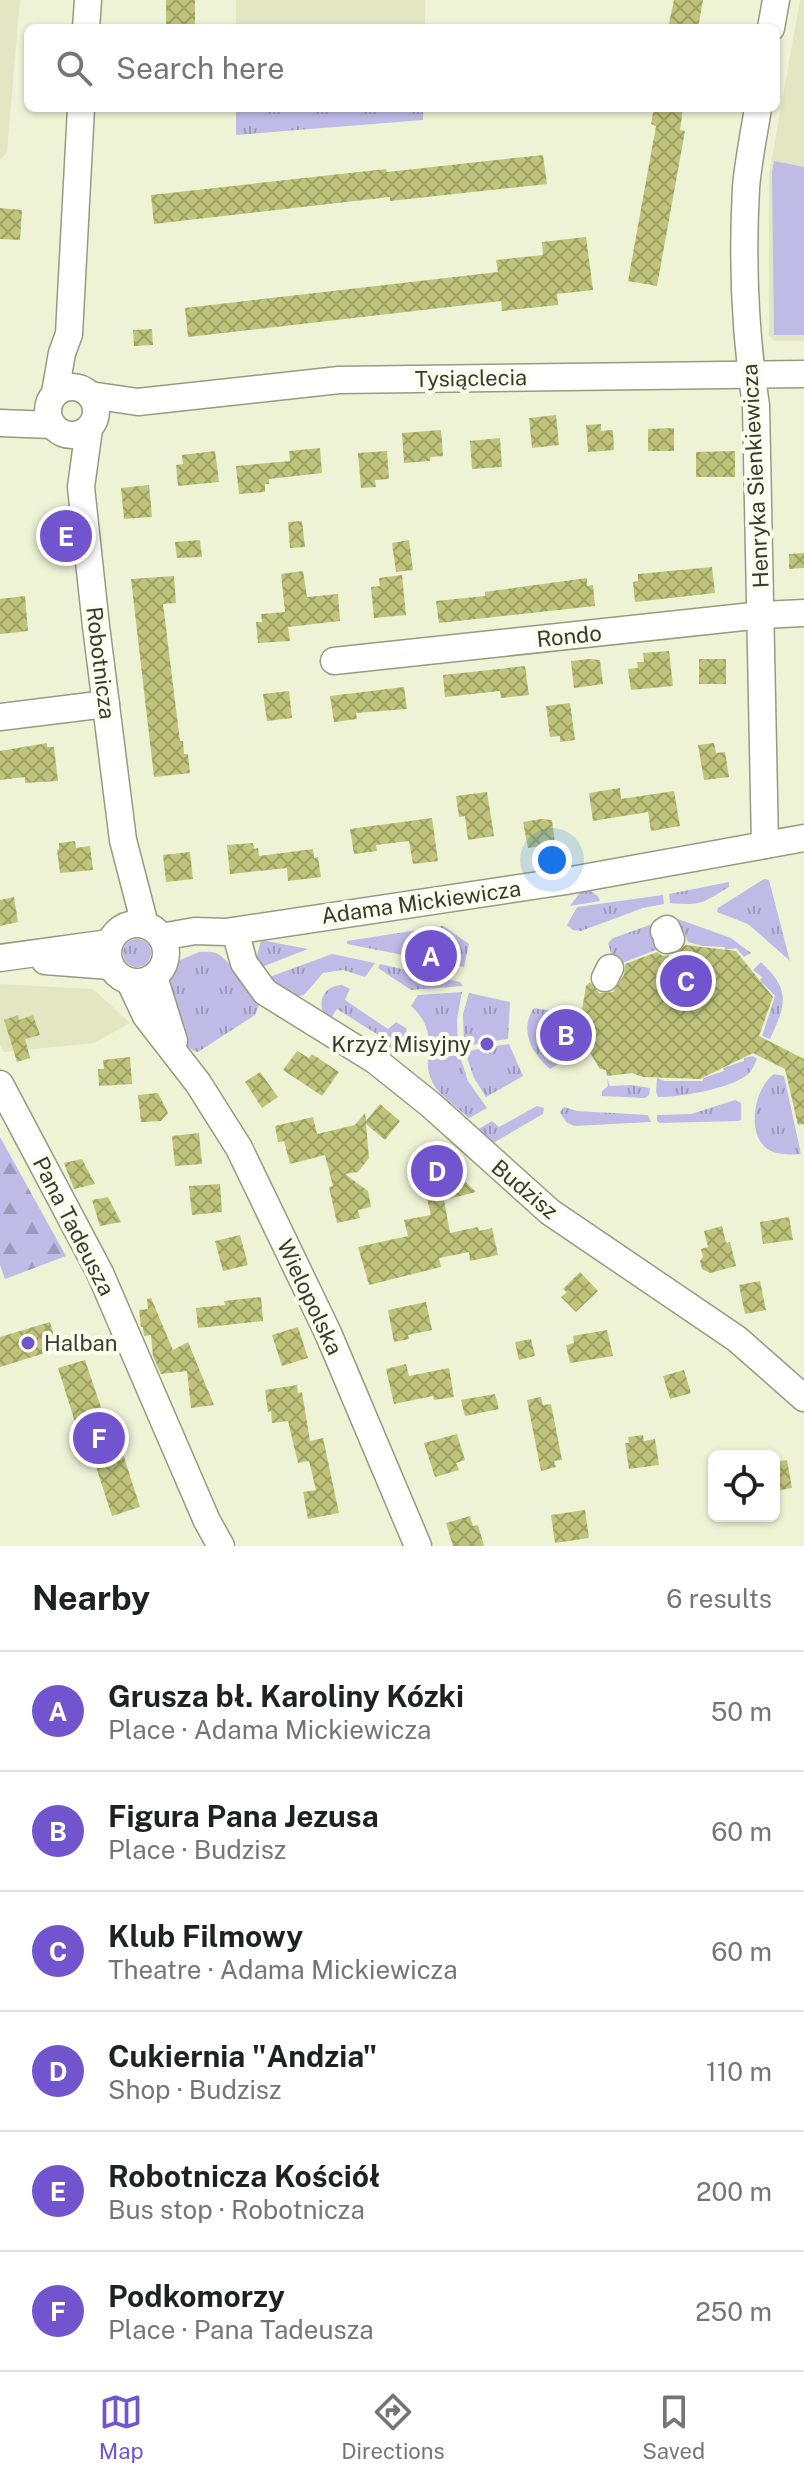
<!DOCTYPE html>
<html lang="en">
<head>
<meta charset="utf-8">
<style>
  :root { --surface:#fff; --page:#f2f2f2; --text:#202124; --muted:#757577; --line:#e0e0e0; --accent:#7254ce }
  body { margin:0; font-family:"Public Sans",sans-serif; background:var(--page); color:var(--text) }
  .controls { position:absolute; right:24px; bottom:24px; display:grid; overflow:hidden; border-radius:12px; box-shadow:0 2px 6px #0004 }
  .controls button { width:72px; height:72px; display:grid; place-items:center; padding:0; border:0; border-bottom:2px solid var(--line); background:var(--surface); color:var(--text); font:40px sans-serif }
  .you { position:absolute; left:552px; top:860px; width:28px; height:28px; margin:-20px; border:6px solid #fff; border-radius:50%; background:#1a73e8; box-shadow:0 0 0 12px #1a73e833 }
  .badge { display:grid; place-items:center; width:52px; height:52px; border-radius:50%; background:var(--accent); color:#fff; font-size:26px; font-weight:700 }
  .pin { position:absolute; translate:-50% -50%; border:4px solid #fff; box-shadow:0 2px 8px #0006 }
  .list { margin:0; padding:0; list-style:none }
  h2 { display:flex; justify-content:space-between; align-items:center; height:104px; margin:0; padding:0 32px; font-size:34px }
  h2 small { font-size:26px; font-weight:400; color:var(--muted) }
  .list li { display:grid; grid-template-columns:52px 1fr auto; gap:24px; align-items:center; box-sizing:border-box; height:120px; padding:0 32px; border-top:2px solid var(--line) }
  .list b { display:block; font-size:30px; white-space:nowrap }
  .list p { margin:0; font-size:26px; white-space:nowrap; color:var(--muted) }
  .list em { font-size:26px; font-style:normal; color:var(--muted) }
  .icon { flex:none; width:44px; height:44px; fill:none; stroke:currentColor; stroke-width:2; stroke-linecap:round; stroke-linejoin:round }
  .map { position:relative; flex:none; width:804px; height:1546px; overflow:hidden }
  .search { position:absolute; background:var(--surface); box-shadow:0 2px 6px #0004; left:24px; right:24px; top:24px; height:88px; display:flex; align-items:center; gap:20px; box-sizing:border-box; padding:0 28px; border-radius:12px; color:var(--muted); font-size:30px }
  .sheet { height:824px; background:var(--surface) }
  nav { display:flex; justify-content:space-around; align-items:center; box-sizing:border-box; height:112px; border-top:2px solid var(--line); background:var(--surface); font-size:22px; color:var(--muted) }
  nav a { display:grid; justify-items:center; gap:4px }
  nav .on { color:var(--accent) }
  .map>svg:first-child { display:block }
</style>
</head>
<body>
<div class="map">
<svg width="804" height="1546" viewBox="0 0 804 1546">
  <defs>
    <pattern id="grass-tufts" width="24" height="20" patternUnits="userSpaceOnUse" patternTransform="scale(2)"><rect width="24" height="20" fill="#c0bbe6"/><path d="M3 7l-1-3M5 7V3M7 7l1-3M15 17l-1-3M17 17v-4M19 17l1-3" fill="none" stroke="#9d99bb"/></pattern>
    <pattern id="forest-firs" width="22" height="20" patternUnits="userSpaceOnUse" patternTransform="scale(2)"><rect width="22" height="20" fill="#c0bbe6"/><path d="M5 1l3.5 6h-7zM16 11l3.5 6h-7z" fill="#9d99bb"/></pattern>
    <pattern id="building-cross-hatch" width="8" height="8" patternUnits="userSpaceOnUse" patternTransform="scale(2)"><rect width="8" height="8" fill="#bfc47a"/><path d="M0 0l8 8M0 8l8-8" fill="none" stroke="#9ca064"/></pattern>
  </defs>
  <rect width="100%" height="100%" fill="#eff3d6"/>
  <g fill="#e2e6c2">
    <path d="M0,0H20L7,152L0,160Z"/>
    <rect x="236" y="0" width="189" height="28"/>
    <path d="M800,0H804V341H774L769,335V175Z"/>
    <path d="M0,984L93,989L130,1023L94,1043L4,1052L0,1045Z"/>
  </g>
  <g fill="url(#grass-tufts)">
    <path d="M236,108H423V120L236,135Z"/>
    <path d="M764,879L769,880L790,961L748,924L717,912L718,908Z"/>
    <path d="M729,882V887C702,903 702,906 670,903L669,894Z"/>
    <path d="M589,890L598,896L600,901L570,906L581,891Z"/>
    <path d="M663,895L664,904L643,908L581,931L573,930L567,925L577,907Z"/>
    <path d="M667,919L676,942L615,966L608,943L613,938Z"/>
    <path d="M678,919L731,938L751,953L744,957L736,948L726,950L724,947L703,946L688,942Z"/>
    <path d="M443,926L469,944L464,967L347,944V941Z"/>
    <circle cx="137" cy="953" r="14"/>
    <path d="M261,940L308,949L259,968L256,959Z"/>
    <path d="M199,952C206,952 212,951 218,954C227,958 256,996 259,1005L255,1015L198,1052C176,1048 170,1001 165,981L178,961Z"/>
    <path d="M332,954L375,963L365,977L343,970L323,973L305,994L295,998L267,978Z"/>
    <path d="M761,962C791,990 786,1004 770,1039L762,1036L775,996L760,980L762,977L753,970Z"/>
    <path d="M380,964L460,982L463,986L411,990L378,968Z"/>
    <path d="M342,985L350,989L345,1000L388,1029L396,1022L406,1028L409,1044L404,1053L388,1056L378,1048L383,1038L337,1009L331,1018L324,1015C317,999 325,986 342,985Z"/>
    <path d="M462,992L457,1019L458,1048L429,1053C430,1033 426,1019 411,1006L418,995Z"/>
    <path d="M469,993L510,1002L508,1039L495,1041L487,1038L478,1044L464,1047L463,1014Z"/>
    <path d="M534,1008L580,1015L576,1030L586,1047L550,1069C533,1054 518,1031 534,1008Z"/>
    <path d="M509,1044L523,1076L486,1097L474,1078L465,1052L478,1049L488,1052L496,1046Z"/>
    <path d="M459,1053L468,1081L487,1108L469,1118C449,1100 425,1088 428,1058Z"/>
    <path d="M753,1056L757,1059C754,1065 752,1071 747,1075C729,1089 681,1097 658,1097L656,1092L657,1078L665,1081H703V1078L724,1071L723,1068L744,1061V1058Z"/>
    <path d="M774,1074L784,1076L801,1154C791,1155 778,1155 769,1150C745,1136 754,1088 774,1074Z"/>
    <path d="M607,1078L610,1086L632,1085L650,1088L649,1095L645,1098L602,1096V1091L608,1086Z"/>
    <path d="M735,1100L741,1103V1120L738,1121L660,1123L657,1121V1115L691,1114Z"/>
    <path d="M537,1106L544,1108L543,1114L493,1143L479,1129L492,1121L499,1127Z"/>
    <path d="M564,1107L577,1111L648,1115L651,1122L574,1126L566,1122L560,1112Z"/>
  </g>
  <path fill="url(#forest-firs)" d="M0,1137L66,1256L5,1279L0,1265Z"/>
  <path fill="#c0bbe6" d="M774,161L804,167V335H774L772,173Z"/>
  <g fill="url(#building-cross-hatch)">
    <rect x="166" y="0" width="29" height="28"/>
    <path d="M674,0H703L698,28H668Z"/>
    <path d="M654,108H683L680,130L685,131L657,286L628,281L656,126L651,124Z"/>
    <path d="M543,155L547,184L390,201V197L154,224L151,195L386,169L387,172Z"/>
    <path d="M0,208L22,210L20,240L0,239Z"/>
    <path d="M586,237L593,290L557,294L558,305L502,311L501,301L188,337L185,308L498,272L496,260L543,255L542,242Z"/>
    <path d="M152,329L153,345L134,346L133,330Z"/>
    <path d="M556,415L559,445L532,448L529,418Z"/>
    <path d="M601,424V431L613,430L614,450L588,452L586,425Z"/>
    <path d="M674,428V451H648V429Z"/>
    <path d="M441,430L443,456L430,457V461L404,463L402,433Z"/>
    <path d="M500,438L502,467L472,469L470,441Z"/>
    <path d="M320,448L322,473L269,479V484H265V492L239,494L236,466L290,461L289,451Z"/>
    <path d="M215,451L219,482L178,486L176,465L183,464L182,455Z"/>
    <path d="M387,451L389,479L375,480L376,487L361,488L358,453Z"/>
    <path d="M735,451V477H696V452Z"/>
    <path d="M149,485L152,517L124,519L121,488Z"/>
    <path d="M302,521L305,547L290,548L288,522Z"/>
    <path d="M200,540L202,557L177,558L175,542Z"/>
    <path d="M409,540L413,570L396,572L392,543Z"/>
    <path d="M804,553V568L789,569V554Z"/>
    <path d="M712,567L715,593L635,602L633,582L638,581V574Z"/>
    <path d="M303,571L307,597L338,594L340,621L288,627L290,641L258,643L256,622H262L261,614L285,612L281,574Z"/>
    <path d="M402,575L406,615L374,618L371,587L380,586L379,578Z"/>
    <path d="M174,576L176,603L163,604L180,741H183L184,754H188L190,773L154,777L131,579Z"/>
    <path d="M587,578V586L593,585L595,606L439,623L436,601L485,596V592Z"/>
    <path d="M25,596L28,631L0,634V599Z"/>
    <path d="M669,651L673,686L631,690L628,669L638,668L637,662H644L643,653Z"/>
    <path d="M589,659L600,660L603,684L574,688L571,661Z"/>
    <rect x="699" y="659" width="27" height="25"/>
    <path d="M525,666L529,695L501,698L500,691L445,697L443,675Z"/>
    <path d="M404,687L407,709L356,713L357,719L334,722L330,696Z"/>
    <path d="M289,691L292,718L267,721L263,694Z"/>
    <path d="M570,703L575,740L560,742V736L550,737L546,706Z"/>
    <path d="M47,743V747H54L58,781L25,783V777L0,780V751Z"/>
    <path d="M714,743L716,753L725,752L729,777L704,780L698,745Z"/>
    <path d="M620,788L621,799L674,791L680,826L651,831L648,812L593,821L589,793Z"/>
    <path d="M487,792L494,836L468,840L465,816L459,817L456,796Z"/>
    <path d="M432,818L438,861L413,864L409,841L376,845L377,851L354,854L350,829Z"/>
    <path d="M541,819L552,820L555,844L528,848L523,822Z"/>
    <path d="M75,841L76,848L90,846L93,870L60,873L57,850L59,849V843Z"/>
    <path d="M253,843L254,849L258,848L259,856L313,849L314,858L318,857L321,877L288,881L287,868L230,874L227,845Z"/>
    <path d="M190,852L193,879L166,882L163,855Z"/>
    <path d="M14,897L18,922L0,926V900Z"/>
    <path d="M685,945L736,951L773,997L759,1036L804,1059V1124L798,1125L785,1069L753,1053L700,1079L643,1077L632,1073L607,1076L606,1070L600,1069L581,1038L582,1036L576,1030L580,1022L586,986L590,982L599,993L613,992L624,975L625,964L657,952L663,956L675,955Z"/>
    <path d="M18,1015L19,1020L33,1015L40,1035L25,1039L30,1058L17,1062L4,1020Z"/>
    <path d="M297,1051L309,1058L312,1054L339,1072L322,1096L283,1070Z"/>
    <path d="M130,1057L132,1084L99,1086L98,1069H104L103,1060Z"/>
    <path d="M260,1072L278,1097L262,1108L245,1082Z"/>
    <path d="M158,1093L168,1113L161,1121L141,1122L138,1095Z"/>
    <path d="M380,1104L400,1121L385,1140L366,1124L369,1158L358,1172L345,1174L368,1191L371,1207L358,1210L360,1218L337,1223L329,1187L333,1186L325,1155L290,1164L284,1141L278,1142L275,1126L313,1117L317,1134L355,1125L365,1113L366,1121Z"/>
    <path d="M199,1133L202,1164L175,1166L172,1136Z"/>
    <path d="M428,1146L476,1192L444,1200L450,1233L478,1227L479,1231L492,1228L498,1255L470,1261L469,1252L439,1258L441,1267L369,1285L358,1247L408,1236L404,1220L431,1215L415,1150Z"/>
    <path d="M82,1159L95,1184L74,1189L64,1163Z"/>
    <path d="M220,1184L222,1212L192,1215L189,1186Z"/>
    <path d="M108,1197L121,1222L100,1226L92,1200Z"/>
    <path d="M789,1217L793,1240L763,1244L760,1222Z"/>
    <path d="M722,1226L726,1243L730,1242L736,1266L710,1273L702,1269L700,1261L703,1257L701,1249L708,1247L704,1231Z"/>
    <path d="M240,1235L248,1265L223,1271L215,1241Z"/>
    <path d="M580,1272L598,1291L576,1312L561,1297L567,1292L563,1289Z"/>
    <path d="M760,1281L766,1310L745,1314L739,1285Z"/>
    <path d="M261,1297L263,1321L198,1328L196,1308L225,1305L224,1301Z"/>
    <path d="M151,1298L173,1350L188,1342L214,1405L191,1408L187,1371L161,1374L153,1356L151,1335L144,1336L143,1327H141L139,1310L148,1309L147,1299Z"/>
    <path d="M426,1302L432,1330L408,1335L409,1339L394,1342L388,1310Z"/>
    <path d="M50,1322L58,1349L0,1367V1337Z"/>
    <path d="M298,1327L308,1358L282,1366L272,1335Z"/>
    <path d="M607,1330L613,1356L570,1363L566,1345L574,1343L573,1336Z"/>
    <path d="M531,1339L535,1356L519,1360L515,1342Z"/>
    <path d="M85,1360L110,1434L116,1432L140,1507L112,1516L88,1442L82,1444L58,1368Z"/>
    <path d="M406,1364L409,1376L449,1368L454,1397L434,1400L433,1396L394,1404L386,1369Z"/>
    <path d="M684,1370L691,1393L670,1399L663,1376Z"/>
    <path d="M297,1385L298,1393L302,1392L310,1441L323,1438L339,1513L308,1519L303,1492L316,1490L309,1461L298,1463L288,1421L272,1423L271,1411L268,1412L265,1390Z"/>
    <path d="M495,1394L499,1409L465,1416L461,1400Z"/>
    <path d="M541,1397L543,1405L551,1404L562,1460L554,1461L556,1467L541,1471L527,1400Z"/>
    <path d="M457,1434L465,1460L456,1463L459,1470L435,1477L424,1443Z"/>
    <path d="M643,1435L644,1441L655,1439L659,1465L629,1469L625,1443H629L628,1437Z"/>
    <path d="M787,1460L792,1488L774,1491V1462Z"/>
    <path d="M585,1510L589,1538L555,1543L551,1515Z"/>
    <path d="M470,1516L473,1526L478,1525L484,1546H453L446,1523Z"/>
  </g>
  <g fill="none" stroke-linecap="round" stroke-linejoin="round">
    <defs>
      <g id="minor">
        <path d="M86,28L88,0"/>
        <path d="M771,28L776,0"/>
        <path d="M758,108C754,134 748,162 746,188C742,260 745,334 756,406L765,845"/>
        <circle cx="72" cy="411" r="24"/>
        <path d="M55,393L62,353L69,334L81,108"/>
        <path d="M90,395L138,402L339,380L804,374"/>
        <path d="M0,423L52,425"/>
        <path d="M89,429L81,487L96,626L123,840L145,925"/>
        <path d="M334,661L762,615L804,613"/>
        <path d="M0,717L106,704"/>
        <circle cx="137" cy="953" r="29"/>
        <path d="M235,931L244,963L265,992L376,1061L431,1105L550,1212L737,1339L804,1398"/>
        <path d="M664,931L667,929L671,939L667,940"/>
        <path d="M161,937L195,931L226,932L566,881L804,838"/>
        <path d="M0,958L109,943"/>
        <path d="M45,961L110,966"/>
        <path d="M154,977L174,1041"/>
        <path d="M605,978L610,968"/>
        <path d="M130,982L146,1016L198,1083L239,1148L328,1333L418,1546"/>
        <path d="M0,1084L100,1273L207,1521L221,1546"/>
      </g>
    </defs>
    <use href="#minor" stroke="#979a80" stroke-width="29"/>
    <use href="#minor" stroke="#fff" stroke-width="26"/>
  </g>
  <g fill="#7254ce" stroke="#fdffee" stroke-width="3">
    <circle cx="487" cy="1044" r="8"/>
    <circle cx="28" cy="1343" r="8"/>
  </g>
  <g text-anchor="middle" stroke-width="8" stroke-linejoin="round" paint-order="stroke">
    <g font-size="22" fill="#393a2f" stroke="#fdffee">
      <text transform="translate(471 378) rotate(-1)" y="8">Tysiąclecia</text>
      <text transform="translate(755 476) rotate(-93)" y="8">Henryka Sienkiewicza</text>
      <text transform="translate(569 636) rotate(-6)" y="8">Rondo</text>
      <text transform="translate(101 663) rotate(83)" y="8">Robotnicza</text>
      <text transform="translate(421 902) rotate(-8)" y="8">Adama Mickiewicza</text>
      <text transform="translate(525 1189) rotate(40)" y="8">Budzisz</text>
      <text transform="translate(74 1226) rotate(63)" y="8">Pana Tadeusza</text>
      <text transform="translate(310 1297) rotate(65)" y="8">Wielopolska</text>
    </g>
    <g font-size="22" fill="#393a2f" stroke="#fdffee" text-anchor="end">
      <text x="471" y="1052">Krzyż Misyjny</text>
      <text x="44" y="1351" text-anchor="start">Halban</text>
    </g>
  </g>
</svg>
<div class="controls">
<button><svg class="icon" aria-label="locate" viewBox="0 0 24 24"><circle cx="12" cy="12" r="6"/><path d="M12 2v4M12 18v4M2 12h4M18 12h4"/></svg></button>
</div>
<div class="you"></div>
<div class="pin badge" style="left:431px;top:956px">A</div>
<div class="pin badge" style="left:566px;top:1035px">B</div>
<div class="pin badge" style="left:686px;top:981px">C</div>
<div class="pin badge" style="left:437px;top:1171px">D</div>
<div class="pin badge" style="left:66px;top:536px">E</div>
<div class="pin badge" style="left:99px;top:1438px">F</div>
<div class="search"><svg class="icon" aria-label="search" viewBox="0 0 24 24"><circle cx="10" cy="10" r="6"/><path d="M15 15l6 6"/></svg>Search here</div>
</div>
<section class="sheet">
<h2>Nearby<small>6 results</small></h2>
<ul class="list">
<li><span class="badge">A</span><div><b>Grusza bł. Karoliny Kózki</b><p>Place · Adama Mickiewicza</p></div><em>50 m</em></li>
<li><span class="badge">B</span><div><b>Figura Pana Jezusa</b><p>Place · Budzisz</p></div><em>60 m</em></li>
<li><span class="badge">C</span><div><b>Klub Filmowy</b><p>Theatre · Adama Mickiewicza</p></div><em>60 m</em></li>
<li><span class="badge">D</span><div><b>Cukiernia &quot;Andzia&quot;</b><p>Shop · Budzisz</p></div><em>110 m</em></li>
<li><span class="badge">E</span><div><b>Robotnicza Kościół</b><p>Bus stop · Robotnicza</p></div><em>200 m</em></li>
<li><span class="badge">F</span><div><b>Podkomorzy</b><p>Place · Pana Tadeusza</p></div><em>250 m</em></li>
</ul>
</section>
<nav>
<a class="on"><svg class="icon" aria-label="map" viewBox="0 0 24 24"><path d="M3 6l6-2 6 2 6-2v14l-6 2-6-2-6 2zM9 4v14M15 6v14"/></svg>Map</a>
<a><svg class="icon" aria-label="directions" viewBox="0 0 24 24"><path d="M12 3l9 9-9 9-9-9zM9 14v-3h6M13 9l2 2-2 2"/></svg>Directions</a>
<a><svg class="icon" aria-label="saved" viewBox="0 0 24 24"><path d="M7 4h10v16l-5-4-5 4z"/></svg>Saved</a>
</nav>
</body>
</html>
